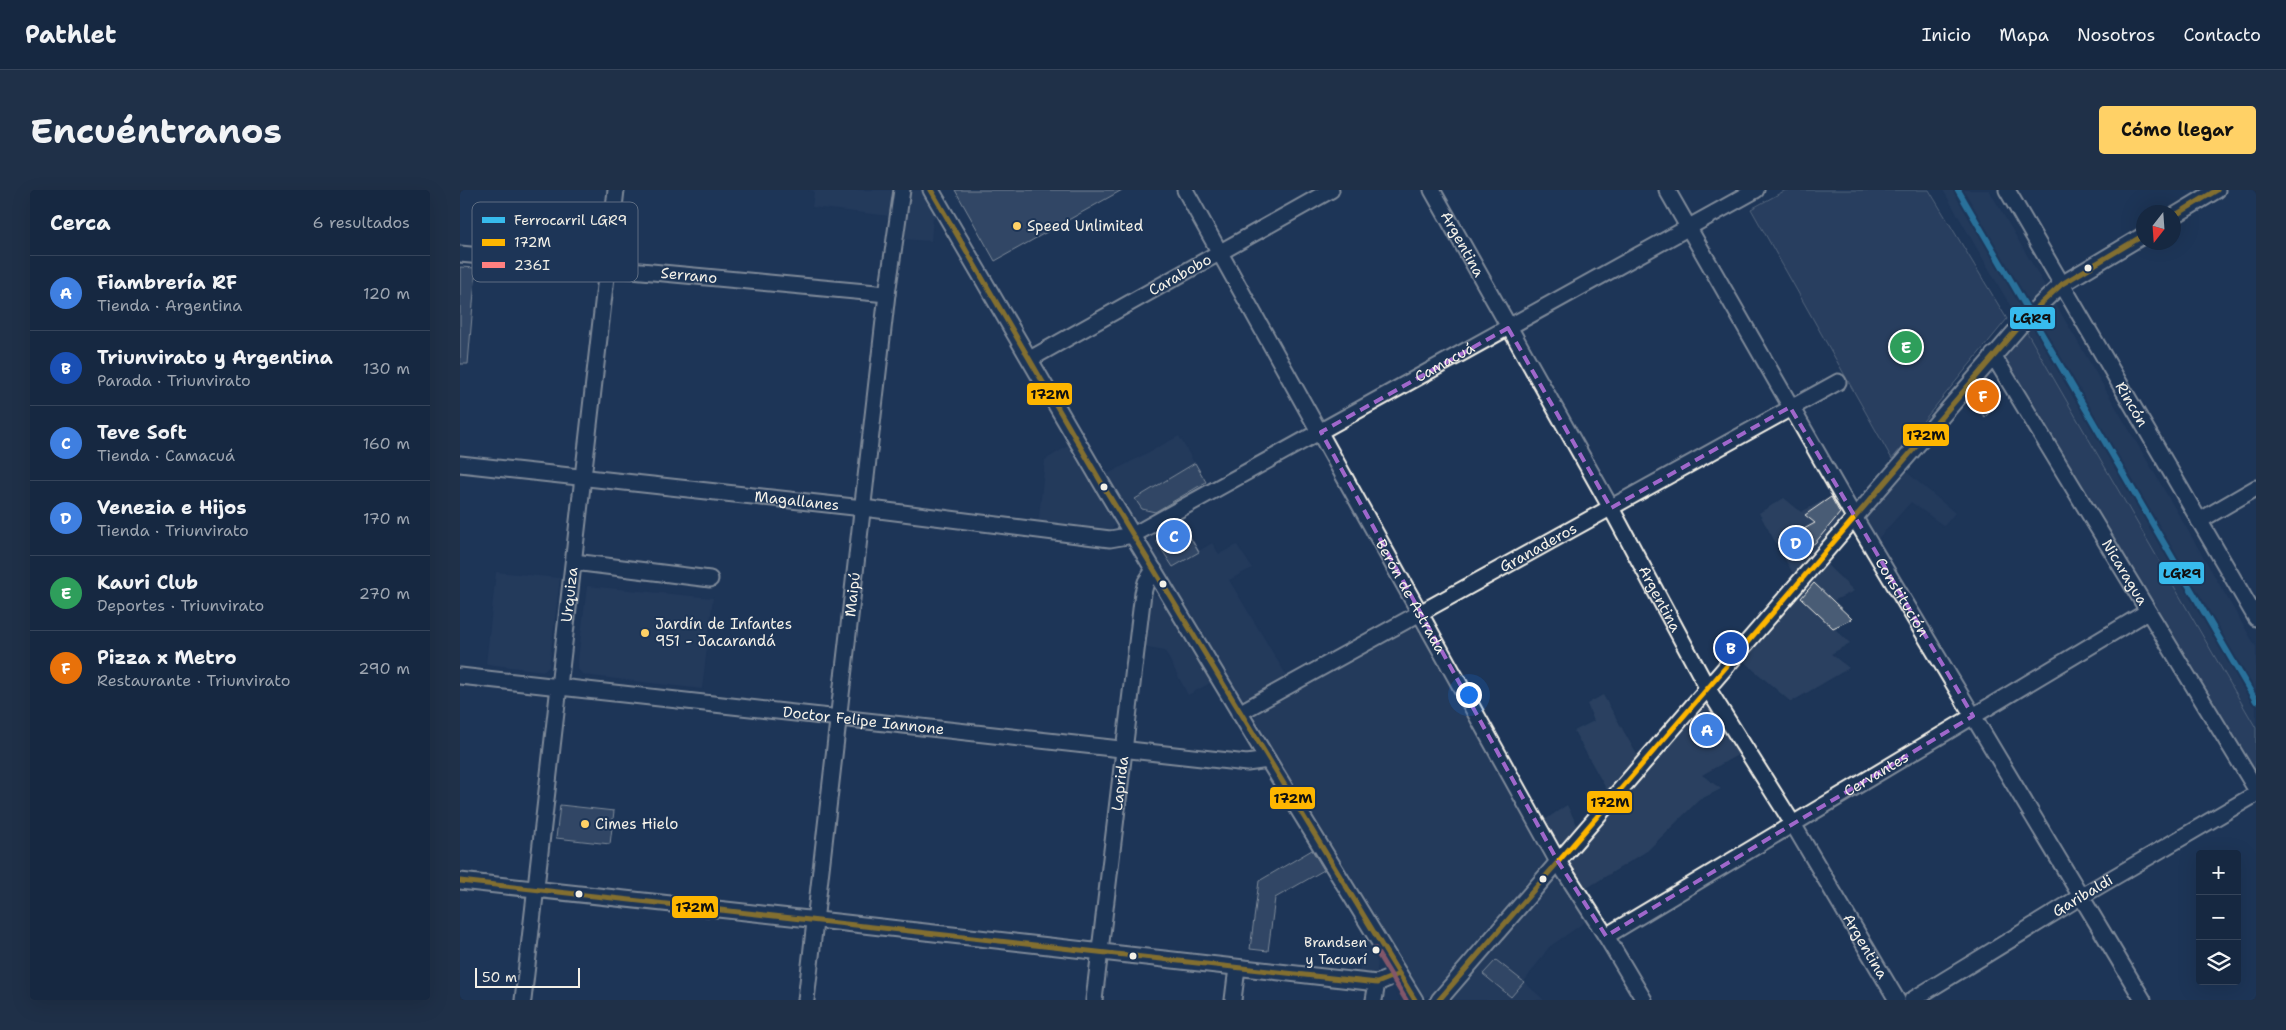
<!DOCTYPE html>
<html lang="es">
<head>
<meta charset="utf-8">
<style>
  :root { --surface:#162841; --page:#1f3048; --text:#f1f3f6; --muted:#9ea6b1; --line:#35445a; --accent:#ffd166 }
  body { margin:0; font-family:"Shantell Sans",sans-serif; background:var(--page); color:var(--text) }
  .controls { position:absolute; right:15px; bottom:15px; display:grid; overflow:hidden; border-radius:5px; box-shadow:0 5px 20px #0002 }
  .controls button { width:45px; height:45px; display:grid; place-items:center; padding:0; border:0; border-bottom:1px solid var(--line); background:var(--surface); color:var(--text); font:25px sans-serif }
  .compass { position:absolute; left:1676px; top:15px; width:45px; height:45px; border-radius:50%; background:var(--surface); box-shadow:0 5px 20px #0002; rotate:197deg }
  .scale { position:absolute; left:15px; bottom:12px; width:105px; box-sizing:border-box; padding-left:5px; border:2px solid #f4f1e8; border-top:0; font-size:14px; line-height:18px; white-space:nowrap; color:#f4f1e8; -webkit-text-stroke:4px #1d3557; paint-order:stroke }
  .you { position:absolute; left:1008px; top:504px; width:18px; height:18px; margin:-12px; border:4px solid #fff; border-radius:50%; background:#1a73e8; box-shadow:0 0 0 8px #1a73e833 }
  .badge { display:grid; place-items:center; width:32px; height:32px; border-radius:50%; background:var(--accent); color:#fff; font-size:16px; font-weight:700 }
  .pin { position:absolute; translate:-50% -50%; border:2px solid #fff; box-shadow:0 1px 5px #0006 }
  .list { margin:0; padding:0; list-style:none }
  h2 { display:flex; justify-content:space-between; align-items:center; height:65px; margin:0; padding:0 20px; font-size:21px }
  h2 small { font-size:16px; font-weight:400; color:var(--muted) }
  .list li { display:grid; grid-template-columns:32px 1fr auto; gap:15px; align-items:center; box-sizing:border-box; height:75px; padding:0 20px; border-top:1px solid var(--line) }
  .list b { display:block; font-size:19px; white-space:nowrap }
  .list p { margin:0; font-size:16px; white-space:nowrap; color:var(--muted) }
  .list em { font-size:16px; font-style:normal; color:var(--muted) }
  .icon { flex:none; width:28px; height:28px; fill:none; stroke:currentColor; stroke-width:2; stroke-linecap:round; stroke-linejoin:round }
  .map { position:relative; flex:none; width:1796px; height:810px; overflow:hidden; border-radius:5px }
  header { display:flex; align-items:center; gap:30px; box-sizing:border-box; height:70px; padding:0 25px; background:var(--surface); border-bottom:1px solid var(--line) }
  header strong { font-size:24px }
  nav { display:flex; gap:28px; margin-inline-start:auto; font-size:18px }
  .intro { display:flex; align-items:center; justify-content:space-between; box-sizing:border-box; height:120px; padding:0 30px }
  h1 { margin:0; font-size:35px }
  .button { padding:12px 22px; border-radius:5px; background:var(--accent); color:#111; font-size:18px; font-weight:700 }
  main { display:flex; gap:30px; padding:0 30px }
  aside { flex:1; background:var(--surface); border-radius:5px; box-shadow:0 5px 20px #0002 }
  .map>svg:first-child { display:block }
</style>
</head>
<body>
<header>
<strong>Pathlet</strong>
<nav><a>Inicio</a><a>Mapa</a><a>Nosotros</a><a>Contacto</a></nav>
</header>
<div class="intro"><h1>Encuéntranos</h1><a class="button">Cómo llegar</a></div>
<main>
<aside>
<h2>Cerca<small>6 resultados</small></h2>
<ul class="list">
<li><span class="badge" style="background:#3f7fe0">A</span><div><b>Fiambrería RF</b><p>Tienda · Argentina</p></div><em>120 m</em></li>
<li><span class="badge" style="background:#1a4fb4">B</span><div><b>Triunvirato y Argentina</b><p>Parada · Triunvirato</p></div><em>130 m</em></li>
<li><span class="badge" style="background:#3f7fe0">C</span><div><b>Teve Soft</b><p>Tienda · Camacuá</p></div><em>160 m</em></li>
<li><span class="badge" style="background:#3f7fe0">D</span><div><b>Venezia e Hijos</b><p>Tienda · Triunvirato</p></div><em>170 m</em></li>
<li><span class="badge" style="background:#2e9e5b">E</span><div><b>Kauri Club</b><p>Deportes · Triunvirato</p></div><em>270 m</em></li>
<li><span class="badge" style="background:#e8710a">F</span><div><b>Pizza x Metro</b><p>Restaurante · Triunvirato</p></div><em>290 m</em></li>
</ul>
</aside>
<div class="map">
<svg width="1796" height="810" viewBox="0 0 1796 810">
  <rect width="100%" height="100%" fill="#1d3557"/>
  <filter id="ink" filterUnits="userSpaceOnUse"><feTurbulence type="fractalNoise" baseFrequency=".02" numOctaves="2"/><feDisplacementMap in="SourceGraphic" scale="10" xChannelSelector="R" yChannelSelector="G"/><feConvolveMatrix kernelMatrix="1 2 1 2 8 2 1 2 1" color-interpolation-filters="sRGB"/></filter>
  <g filter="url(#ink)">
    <g fill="#2a4060">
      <path d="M349,0H433L430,26L352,17L354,1Z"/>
      <path d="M447,0H465L478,25L473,28L471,51L440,49Z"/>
      <path d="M1483,0H1529L1796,457V539Z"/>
      <path d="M719,246L748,297L686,330H675L672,328L646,285Z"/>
      <path d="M611,254L655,329V335L648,343L578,336L585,270Z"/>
      <path d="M1443,279L1495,323L1484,336L1451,312L1415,352L1404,333V328Z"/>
      <path d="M1374,305L1385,325L1383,331L1335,387L1299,323L1324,308L1341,322Z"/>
      <path d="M719,328L739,361L752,353L759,364L777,355L792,378L769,390L828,488L790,509L781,508L777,505L690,359V345Z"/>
      <path d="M1364,372L1394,401L1373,411L1392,429L1374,438L1390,453L1371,464L1389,478L1331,512L1281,469Z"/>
      <path d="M36,382L100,388L89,477L84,481L26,474Z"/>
      <path d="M127,396L253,408L242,499L123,485L117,478Z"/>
      <path d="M694,405L704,410L752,492L728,505L705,461L681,457L690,407Z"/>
      <path d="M952,436L962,442L1090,667L1087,675L977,802L967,807L960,806L795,535V526L800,518Z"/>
      <path d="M1143,505L1180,570L1149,604L1114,541L1134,531L1127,514Z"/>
      <path d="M1248,514L1252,516L1281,563L1242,585L1261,599L1239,610L1187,661L1122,701L1109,678L1111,670L1241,516Z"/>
      <path d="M1107,615L1119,639L1105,653H1096L1083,631Z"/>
      <path d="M1095,690L1105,694L1128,730L1089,757L1064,792L1084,810H988L1089,692Z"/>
      <path d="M905,745L918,770L917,783L911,786L899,785L901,767L893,753Z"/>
    </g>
    <g fill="#354a67" stroke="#949ea8">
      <path d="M1326,0H1469L1547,129L1432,269L1291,19Z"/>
      <path d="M1565,139L1796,538V595L1540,168Z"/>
    </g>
    <g fill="#485b74" stroke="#f4f1e8">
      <path d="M495,0H662L535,71Z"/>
      <path d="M0,77L16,78L8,174H0Z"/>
      <path d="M1524,198L1535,217L1525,227L1510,214Z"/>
      <path d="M735,273L746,292L695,322L682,319L675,309Z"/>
      <path d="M1371,307L1380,323L1355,353L1327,369L1318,353L1355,333L1345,325Z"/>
      <path d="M720,330L739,362L713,377L697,352L699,342Z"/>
      <path d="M1354,393L1392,429L1373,438L1341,408Z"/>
      <path d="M1243,525L1252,526L1258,534L1247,545L1236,533Z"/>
      <path d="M100,615L154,621L150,654L96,648Z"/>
      <path d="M852,660L864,680L815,708L808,761L790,759L799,691Z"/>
      <path d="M1036,770L1064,792L1051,807L1023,784Z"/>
    </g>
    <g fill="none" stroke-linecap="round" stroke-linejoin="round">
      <defs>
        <g id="minor">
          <path d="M471,0L645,299L808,570L955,810"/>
          <path id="s1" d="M725,0L1097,670L1146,746L1184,810"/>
          <path id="s2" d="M972,0L1151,318L1248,499L1333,634L1437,810"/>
          <path id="s3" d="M1207,0L1394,327L1683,810"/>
          <path id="s4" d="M1547,0L1796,428"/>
          <path d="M1714,26L1757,0"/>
          <path id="s5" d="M0,64L427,104"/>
          <path id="s6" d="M1533,165L1796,599"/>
          <path id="s7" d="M570,169L871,0"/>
          <path id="s8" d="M0,274L403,318L650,349L673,345L1296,0"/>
          <path d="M1739,331L1796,298"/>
          <path d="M114,372L250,389"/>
          <path id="s9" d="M0,486L787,573L808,570"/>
          <path id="s10" d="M779,523L1378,192"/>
          <path d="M0,691C306,723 611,759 917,793L939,784"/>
          <path id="s11" d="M1146,746L1687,422"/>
          <path id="s12" d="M63,810L156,0"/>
          <path id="s13" d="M346,810L427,104L442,0"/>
          <path id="s14" d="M634,810L683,403L686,392L694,380"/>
          <path d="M773,810L777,778"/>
          <path d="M914,810L917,793"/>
          <path d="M979,810L1571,123L1602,94L1684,45"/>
          <path id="s15" d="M1452,810L1620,707L1796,604"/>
        </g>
      </defs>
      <use href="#minor" stroke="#f4f1e8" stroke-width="19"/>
      <use href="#minor" stroke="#1d3557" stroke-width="15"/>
      <defs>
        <g id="bus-1">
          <path d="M471,0L645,299L955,810"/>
          <path d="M1714,26L1757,0"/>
          <path d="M0,691L917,793L939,784"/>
          <path d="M979,810L1571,123L1602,94L1684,45"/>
        </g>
        <path id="bus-2" d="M915,759L946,810"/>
      </defs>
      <use href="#bus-1" stroke="#1d3557" stroke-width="9"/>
      <use href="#bus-2" stroke="#1d3557" stroke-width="9"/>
      <use href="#bus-1" stroke="#feb600" stroke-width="5"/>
      <use href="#bus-2" stroke="#ff8080" stroke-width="5"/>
      <defs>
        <path id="rail-1" d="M1498,0L1796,511"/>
      </defs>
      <use href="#rail-1" stroke="#1d3557" stroke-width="10"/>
      <use href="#rail-1" stroke="#37bbed" stroke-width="6"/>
    </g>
  </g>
  <path d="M0 0H1796V810H0ZM1048,138L1151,318L1330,217L1513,526L1146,746L1097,670L861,242Z" fill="#1d3557" fill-opacity=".55" fill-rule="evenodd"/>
  <path fill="none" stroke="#9f67cb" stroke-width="4" stroke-dasharray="10 6" stroke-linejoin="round" d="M1048,138L1151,318L1330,217L1513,526L1146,746L1097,670L861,242Z"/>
  <g fill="#ffd166" stroke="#1d3557" stroke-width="2">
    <circle cx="557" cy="36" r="5"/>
    <circle cx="185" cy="443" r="5"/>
    <circle cx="125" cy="634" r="5"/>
  </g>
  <g fill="#f4f1e8" stroke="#1d3557" stroke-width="2">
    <circle cx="1628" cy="78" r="4.5"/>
    <circle cx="644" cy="297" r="4.5"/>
    <circle cx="703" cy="394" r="4.5"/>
    <circle cx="1083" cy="689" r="4.5"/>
    <circle cx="119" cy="704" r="4.5"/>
    <circle cx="916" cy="760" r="4.5"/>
    <circle cx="673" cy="766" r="4.5"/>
  </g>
  <g text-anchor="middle" stroke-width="4" stroke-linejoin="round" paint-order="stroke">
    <g font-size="14" fill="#f4f1e8" stroke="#1d3557" text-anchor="end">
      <text x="907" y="757">Brandsen<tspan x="907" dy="17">y Tacuarí</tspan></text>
    </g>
    <g font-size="15" fill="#f4f1e8" stroke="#1d3557" text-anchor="start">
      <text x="567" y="41">Speed Unlimited</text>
      <text x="195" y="439">Jardín de Infantes<tspan x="195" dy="17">951 - Jacarandá</tspan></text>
      <text x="135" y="639">Cimes Hielo</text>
    </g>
    <g font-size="15" fill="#f4f1e8" stroke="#1d3557">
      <text dy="5" stroke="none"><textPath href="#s2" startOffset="62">Argentina</textPath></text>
      <text dy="5" stroke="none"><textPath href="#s7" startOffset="172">Carabobo</textPath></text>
      <text dy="5" stroke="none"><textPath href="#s5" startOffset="230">Serrano</textPath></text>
      <text dy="5" stroke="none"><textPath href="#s8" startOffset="1034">Camacuá</textPath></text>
      <text dy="5" stroke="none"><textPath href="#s4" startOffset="248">Rincón</textPath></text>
      <text dy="5" stroke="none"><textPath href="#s8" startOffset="339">Magallanes</textPath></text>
      <text dy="5" stroke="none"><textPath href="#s10" startOffset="342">Granaderos</textPath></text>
      <text dy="5" stroke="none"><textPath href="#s6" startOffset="254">Nicaragua</textPath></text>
      <text dy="5" stroke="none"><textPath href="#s12" startOffset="408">Urquiza</textPath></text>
      <text dy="5" stroke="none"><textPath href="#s13" startOffset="408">Maipú</textPath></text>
      <text dy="5" stroke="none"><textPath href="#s1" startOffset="465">Berón de Astrada</textPath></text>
      <text dy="5" stroke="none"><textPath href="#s3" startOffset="470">Constitución</textPath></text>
      <text dy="5" stroke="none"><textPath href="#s2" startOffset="468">Argentina</textPath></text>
      <text dy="5" stroke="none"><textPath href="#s9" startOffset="406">Doctor Felipe Iannone</textPath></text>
      <text dy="5" stroke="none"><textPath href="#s11" startOffset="315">Cervantes</textPath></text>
      <text dy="5" stroke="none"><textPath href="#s14" startOffset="218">Laprida</textPath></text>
      <text dy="5" stroke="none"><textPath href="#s15" startOffset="200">Garibaldi</textPath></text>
      <text dy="5" stroke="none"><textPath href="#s2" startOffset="872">Argentina</textPath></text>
    </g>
  </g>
  <rect x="12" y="12" width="166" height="80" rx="8" fill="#1d3557" stroke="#5e6d82" stroke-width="1"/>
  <rect x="22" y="27" width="23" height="6" fill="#37bbed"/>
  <rect x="22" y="49" width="23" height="7" fill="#feb600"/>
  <rect x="22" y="72" width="23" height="6" fill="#ff8080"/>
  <g font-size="14" fill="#f4f1e8">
    <text x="54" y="35">Ferrocarril LGR9</text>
    <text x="54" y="57">172M</text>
    <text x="54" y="80">236I</text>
  </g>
  <g stroke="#1d3557" stroke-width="2">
    <rect x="1549" y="116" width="47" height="24" rx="5" fill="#37bbed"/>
    <rect x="566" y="192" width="47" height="24" rx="5" fill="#feb600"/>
    <rect x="1442" y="233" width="48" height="24" rx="5" fill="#feb600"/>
    <rect x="1698" y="371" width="47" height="24" rx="5" fill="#37bbed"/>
    <rect x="809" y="596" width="47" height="24" rx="5" fill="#feb600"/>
    <rect x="1126" y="600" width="47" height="24" rx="5" fill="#feb600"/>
    <rect x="211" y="705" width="48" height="24" rx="5" fill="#feb600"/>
  </g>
  <g font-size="14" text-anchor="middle" font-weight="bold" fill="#111">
    <text x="1572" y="133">LGR9</text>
    <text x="590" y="209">172M</text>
    <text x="1466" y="250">172M</text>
    <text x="1722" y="388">LGR9</text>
    <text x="833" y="613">172M</text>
    <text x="1150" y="617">172M</text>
    <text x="235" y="722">172M</text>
  </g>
</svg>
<div class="controls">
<button>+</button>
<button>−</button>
<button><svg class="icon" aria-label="layers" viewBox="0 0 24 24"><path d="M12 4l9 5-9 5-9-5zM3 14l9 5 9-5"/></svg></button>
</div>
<svg class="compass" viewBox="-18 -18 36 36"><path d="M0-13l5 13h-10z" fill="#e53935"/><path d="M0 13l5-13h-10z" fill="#9ea6b1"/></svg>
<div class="scale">50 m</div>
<div class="you"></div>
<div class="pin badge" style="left:1247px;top:540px;background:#3f7fe0">A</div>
<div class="pin badge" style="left:1271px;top:458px;background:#1a4fb4">B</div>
<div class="pin badge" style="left:714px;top:346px;background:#3f7fe0">C</div>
<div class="pin badge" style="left:1336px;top:353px;background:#3f7fe0">D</div>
<div class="pin badge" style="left:1446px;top:157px;background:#2e9e5b">E</div>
<div class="pin badge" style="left:1523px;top:206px;background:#e8710a">F</div>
</div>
</main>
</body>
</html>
